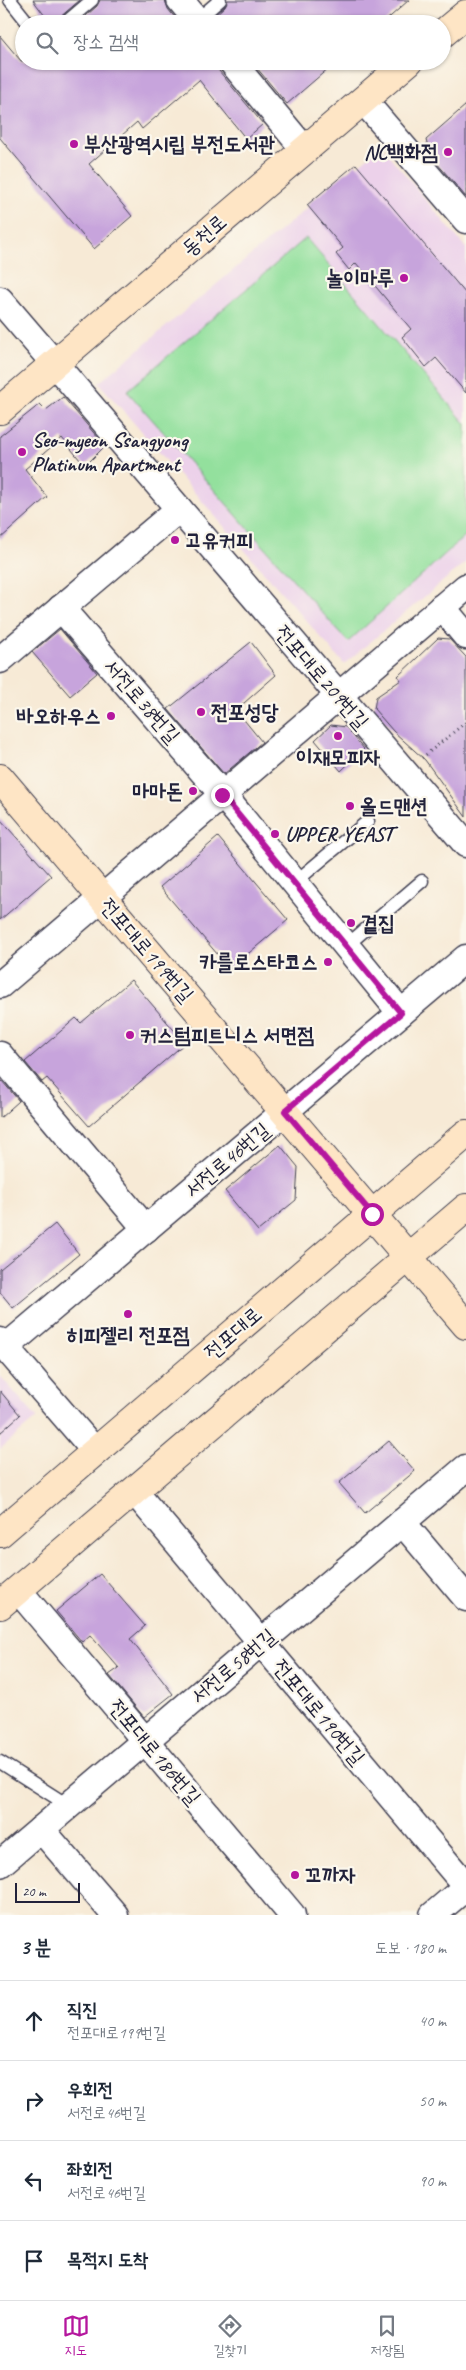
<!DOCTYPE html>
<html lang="ko">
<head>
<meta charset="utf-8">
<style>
  :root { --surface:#fff; --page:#f6f6f7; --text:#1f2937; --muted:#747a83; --line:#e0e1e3; --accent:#b5179e }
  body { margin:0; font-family:Caveat,"Poor Story",sans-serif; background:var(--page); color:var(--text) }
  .scale { position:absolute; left:15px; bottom:12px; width:65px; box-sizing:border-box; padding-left:5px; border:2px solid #22223b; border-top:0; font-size:14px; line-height:18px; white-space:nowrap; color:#22223b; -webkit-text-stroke:4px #fbf7ec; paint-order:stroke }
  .stop { position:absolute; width:15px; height:15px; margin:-11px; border:4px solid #b5179e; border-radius:50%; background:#fff }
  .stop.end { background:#b5179e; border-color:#fff; box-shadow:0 1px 5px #0008 }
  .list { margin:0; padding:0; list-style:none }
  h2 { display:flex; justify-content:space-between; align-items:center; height:65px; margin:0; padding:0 20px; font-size:21px }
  h2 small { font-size:16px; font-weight:400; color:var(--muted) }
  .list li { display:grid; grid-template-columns:32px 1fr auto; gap:15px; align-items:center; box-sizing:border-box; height:80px; padding:0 20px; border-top:1px solid var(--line) }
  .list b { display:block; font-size:19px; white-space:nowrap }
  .list p { margin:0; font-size:16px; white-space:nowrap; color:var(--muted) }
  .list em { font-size:16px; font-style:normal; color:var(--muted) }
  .icon { flex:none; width:28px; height:28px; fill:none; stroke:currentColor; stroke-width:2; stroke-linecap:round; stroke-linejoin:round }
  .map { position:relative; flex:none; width:466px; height:1915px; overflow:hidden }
  .search { position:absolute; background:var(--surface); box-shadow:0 1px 4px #0004; left:15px; right:15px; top:15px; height:55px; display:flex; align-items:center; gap:12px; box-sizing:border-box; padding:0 18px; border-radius:28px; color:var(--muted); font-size:19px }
  .sheet { height:385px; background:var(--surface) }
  nav { display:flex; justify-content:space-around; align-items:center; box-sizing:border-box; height:70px; border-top:1px solid var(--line); background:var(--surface); font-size:14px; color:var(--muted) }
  nav a { display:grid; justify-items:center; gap:2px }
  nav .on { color:var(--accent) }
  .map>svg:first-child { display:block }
</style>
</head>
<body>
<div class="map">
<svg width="466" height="1915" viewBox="0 0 466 1915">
  <rect width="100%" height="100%" fill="#fbf7ec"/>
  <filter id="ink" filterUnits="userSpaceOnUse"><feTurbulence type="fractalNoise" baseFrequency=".02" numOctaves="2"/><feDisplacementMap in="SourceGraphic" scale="10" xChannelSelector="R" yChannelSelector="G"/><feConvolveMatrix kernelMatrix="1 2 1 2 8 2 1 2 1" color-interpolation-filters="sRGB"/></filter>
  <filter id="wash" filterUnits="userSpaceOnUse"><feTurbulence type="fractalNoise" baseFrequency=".0096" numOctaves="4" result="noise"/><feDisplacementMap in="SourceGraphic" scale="20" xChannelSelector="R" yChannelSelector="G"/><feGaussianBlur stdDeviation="1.12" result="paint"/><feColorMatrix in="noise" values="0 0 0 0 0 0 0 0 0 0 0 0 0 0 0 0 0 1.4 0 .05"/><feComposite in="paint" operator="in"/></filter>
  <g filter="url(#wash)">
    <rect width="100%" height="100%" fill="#f7ead6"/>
    <g fill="#ecd1ea">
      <path d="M381,146L466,248V562L344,664L99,383Z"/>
      <path d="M0,1376L37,1418L0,1449Z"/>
    </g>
    <path fill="#93e09d" stroke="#5a816c" d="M306,238L466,424V535L348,642L127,391Z"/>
    <g id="blocks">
      <g fill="#c7a4dc">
        <path d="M33,0H80L59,18L56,24H51Z"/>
        <path d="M100,0H165L168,9L180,24H77L97,6Z"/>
        <path d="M228,0H409L382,24H215L213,17L225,6Z"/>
        <path d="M0,36L21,61H216L219,71L263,124L246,139L199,80L142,129L137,122L89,164L132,216L94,249L0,138Z"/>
        <path d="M251,61H337L287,104Z"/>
        <path d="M466,105V197L430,155L426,140Z"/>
        <path d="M356,164L466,294V393L436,358L426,367L402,337L411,329L356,263L349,270L336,254L343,248L307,205Z"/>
        <path d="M63,397L105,446L85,466L62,438L25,469L47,497L0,539V436L40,404L46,410Z"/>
        <path d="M60,629L97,673L70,696L32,652Z"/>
        <path d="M438,638L449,639L466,657V817L425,760L393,731L374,709L376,697L401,680L398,676Z"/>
        <path d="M251,642L276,675L236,710L262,742L224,774L168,709Z"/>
        <path d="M331,725L346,727L364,749L341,771L315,740Z"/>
        <path d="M0,819L51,876L0,920Z"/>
        <path d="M218,837L288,920L230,969L160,887Z"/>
        <path d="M131,980L185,1043L89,1126L47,1078L42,1082L25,1062L76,1018L81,1023Z"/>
        <path d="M2,1081L19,1101L0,1118V1083Z"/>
        <path d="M280,1145L298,1167L296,1200L258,1231L225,1191Z"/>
        <path d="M55,1224L79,1254L13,1308L0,1292V1269Z"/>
        <path d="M0,1391L20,1415L0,1433Z"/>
        <path d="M389,1441L415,1471L365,1513L339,1483Z"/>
        <path d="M100,1574L145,1626L130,1639L173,1694L144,1717L109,1675L119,1668L90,1635L82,1642L56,1611Z"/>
      </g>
    </g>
  </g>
  <g filter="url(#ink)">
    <use href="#blocks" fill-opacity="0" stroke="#424052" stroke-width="1"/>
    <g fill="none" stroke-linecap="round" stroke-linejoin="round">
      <defs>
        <g id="lane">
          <path d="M10,0L29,24"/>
          <path d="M197,20L220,0"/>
          <path d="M64,24L92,0"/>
          <path d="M294,883L368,821"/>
          <path d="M346,946L422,881"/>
          <path d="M0,1762L69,1806"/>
        </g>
        <g id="street">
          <path d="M180,0L200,24"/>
          <path d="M231,61L304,149"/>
          <path d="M363,100L466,220"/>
          <path d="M0,300L466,844"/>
          <path d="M442,607L466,636"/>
          <path d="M61,608L223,795L401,1013"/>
          <path d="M0,660L179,509"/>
          <path d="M0,985L466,587"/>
          <path d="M0,1055L146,1229"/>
          <path d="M0,1341L95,1451"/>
          <path d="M5,1348L466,958"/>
          <path d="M134,1491L466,1886"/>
          <path d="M402,1522L466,1598"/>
          <path d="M18,1590L292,1915"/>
          <path d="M41,1829L115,1915"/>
          <path d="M0,1864L466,1468"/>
          <path d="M433,1915L466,1887"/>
        </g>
        <g id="secondary">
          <path d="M442,34L466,14"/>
          <path d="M0,410L409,61"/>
          <path d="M0,778L466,1325"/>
          <path d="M0,1533L466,1134"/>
          <path d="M0,1605L466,1208"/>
        </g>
      </defs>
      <use href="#lane" stroke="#424052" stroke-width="15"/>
      <use href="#street" stroke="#424052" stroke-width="29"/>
      <use href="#secondary" stroke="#424052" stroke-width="30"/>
      <path stroke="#424052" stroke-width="3" stroke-dasharray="1 4" stroke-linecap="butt" d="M422,758L466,722"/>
      <use href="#lane" stroke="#fff" stroke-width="12"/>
      <use href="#street" stroke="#fff" stroke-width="26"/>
      <use href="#secondary" stroke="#fee5c5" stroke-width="28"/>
    </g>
  </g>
  <g fill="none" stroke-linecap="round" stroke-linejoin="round" filter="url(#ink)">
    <path stroke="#b5179e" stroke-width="6" d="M222,795L401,1013L285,1111L372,1214"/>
  </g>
  <g fill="#b5179e" stroke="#fbf7ec" stroke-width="2">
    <circle cx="74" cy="144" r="5"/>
    <circle cx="448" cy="152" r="5"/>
    <circle cx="404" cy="278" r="5"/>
    <circle cx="22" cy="452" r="5"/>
    <circle cx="175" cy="540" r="5"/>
    <circle cx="201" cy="712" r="5"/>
    <circle cx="111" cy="716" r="5"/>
    <circle cx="338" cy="736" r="5"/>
    <circle cx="193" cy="791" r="5"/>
    <circle cx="350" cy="806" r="5"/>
    <circle cx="275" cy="834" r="5"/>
    <circle cx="351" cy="923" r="5"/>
    <circle cx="328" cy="962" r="5"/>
    <circle cx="130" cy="1035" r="5"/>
    <circle cx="128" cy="1314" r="5"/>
    <circle cx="295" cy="1875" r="5"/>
  </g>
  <g text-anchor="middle" stroke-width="4.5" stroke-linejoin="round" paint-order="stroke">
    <g font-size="21" font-weight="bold" fill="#22223b" stroke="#fbf7ec" text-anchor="start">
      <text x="84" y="151">부산광역시립 부전도서관</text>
      <text x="438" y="159" text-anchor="end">NC백화점</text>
      <text x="394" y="285" text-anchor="end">놀이마루</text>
      <text x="32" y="447">Seo-myeon Ssangyong<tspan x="32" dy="24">Platinum Apartment</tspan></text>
      <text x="185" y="547">고유커피</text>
      <text x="211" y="719">전포성당</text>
      <text x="101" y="723" text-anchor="end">바오하우스</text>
      <text x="338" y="764" text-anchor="middle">이재모피자</text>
      <text x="183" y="798" text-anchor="end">마마돈</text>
      <text x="360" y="813">올드맨션</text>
      <text x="285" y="841">UPPER YEAST</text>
      <text x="361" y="930">곁집</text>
      <text x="318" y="969" text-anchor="end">카를로스타코스</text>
      <text x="140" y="1042">커스텀피트니스 서면점</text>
      <text x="128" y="1342" text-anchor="middle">히피젤리 전포점</text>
      <text x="305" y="1882">꼬까자</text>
    </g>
    <g font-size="21" fill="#22223b" stroke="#fbf7ec">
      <text transform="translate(204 235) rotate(-41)" y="7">동천로</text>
      <text transform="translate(322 677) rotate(49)" y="7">전포대로209번길</text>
      <text transform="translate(142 701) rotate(49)" y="7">서전로38번길</text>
      <text transform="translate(147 950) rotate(49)" y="7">전포대로199번길</text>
      <text transform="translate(227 1160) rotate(-40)" y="7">서전로46번길</text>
      <text transform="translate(233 1333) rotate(-41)" y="7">전포대로</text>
      <text transform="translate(233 1666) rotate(-40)" y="7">서전로58번길</text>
      <text transform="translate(319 1712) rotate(50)" y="7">전포대로190번길</text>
      <text transform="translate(155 1752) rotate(50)" y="7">전포대로186번길</text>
    </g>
  </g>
</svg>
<div class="scale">20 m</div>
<div class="stop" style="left:372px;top:1214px"></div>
<div class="stop end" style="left:222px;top:795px"></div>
<div class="search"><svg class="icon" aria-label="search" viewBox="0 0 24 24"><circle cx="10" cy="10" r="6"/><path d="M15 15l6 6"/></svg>장소 검색</div>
</div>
<section class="sheet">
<h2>3 분<small>도보 · 180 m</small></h2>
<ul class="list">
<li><svg class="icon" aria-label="ahead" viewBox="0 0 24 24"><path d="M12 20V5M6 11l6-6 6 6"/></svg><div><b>직진</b><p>전포대로199번길</p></div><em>40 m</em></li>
<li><svg class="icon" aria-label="right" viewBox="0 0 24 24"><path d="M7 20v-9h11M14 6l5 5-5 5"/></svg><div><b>우회전</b><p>서전로46번길</p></div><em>50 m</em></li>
<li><svg class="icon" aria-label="left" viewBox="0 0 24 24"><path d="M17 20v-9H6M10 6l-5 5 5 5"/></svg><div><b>좌회전</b><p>서전로46번길</p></div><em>90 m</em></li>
<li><svg class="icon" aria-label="arrive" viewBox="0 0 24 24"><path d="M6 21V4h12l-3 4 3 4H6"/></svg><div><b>목적지 도착</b></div></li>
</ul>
</section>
<nav>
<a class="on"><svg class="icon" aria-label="map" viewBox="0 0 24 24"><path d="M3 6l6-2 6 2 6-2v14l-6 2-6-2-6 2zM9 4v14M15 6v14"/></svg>지도</a>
<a><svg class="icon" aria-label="directions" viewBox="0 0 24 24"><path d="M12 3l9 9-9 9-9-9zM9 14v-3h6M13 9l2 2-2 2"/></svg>길찾기</a>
<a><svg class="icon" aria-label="saved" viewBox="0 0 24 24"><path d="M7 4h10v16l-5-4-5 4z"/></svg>저장됨</a>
</nav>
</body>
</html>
